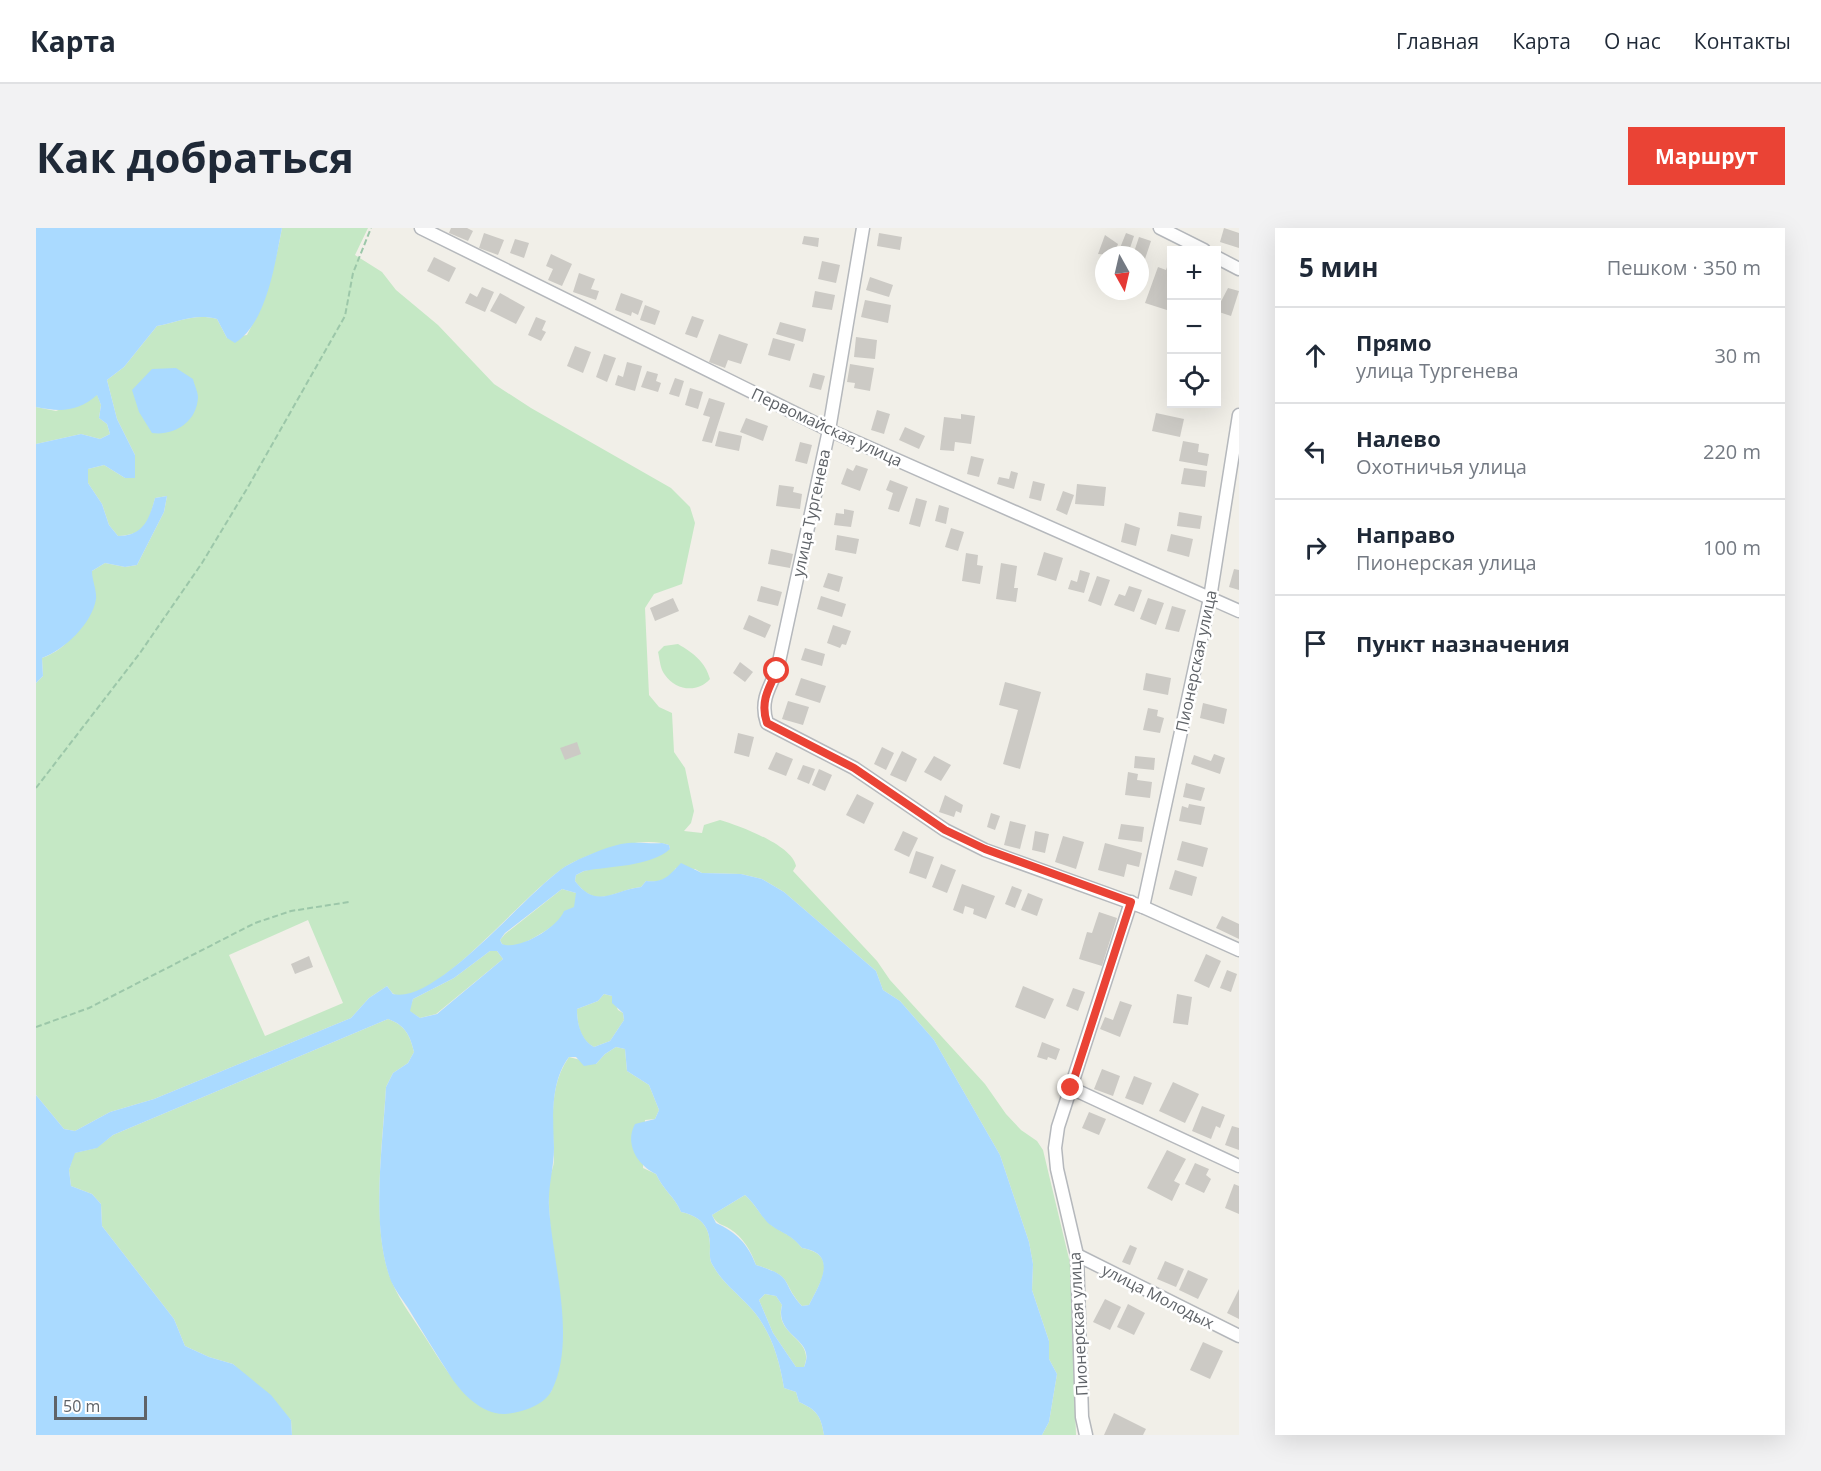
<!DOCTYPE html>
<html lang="ru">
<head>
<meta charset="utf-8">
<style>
  :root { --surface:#fff; --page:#f2f2f3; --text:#1f2937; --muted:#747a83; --line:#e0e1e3; --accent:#ea4335 }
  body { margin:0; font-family:"Open Sans",sans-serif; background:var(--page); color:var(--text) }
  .controls { position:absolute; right:18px; top:18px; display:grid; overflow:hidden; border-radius:0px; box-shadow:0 6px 24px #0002 }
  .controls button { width:54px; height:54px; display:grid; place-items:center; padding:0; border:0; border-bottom:2px solid var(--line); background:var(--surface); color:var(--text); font:30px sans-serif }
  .compass { position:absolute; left:1059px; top:18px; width:54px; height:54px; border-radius:50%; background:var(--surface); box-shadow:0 6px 24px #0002; rotate:172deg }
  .scale { position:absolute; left:18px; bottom:15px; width:93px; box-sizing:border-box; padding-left:6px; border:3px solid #5f6368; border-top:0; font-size:16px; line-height:21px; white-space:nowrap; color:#5f6368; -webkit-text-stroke:4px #fff; paint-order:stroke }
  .stop { position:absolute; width:18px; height:18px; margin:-14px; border:4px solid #ea4335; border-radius:50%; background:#fff }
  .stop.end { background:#ea4335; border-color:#fff; box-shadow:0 2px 6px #0008 }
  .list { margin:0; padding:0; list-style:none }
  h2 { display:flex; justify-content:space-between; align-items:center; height:78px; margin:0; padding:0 24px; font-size:26px }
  h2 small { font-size:20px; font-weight:400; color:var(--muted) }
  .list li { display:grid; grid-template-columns:39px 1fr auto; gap:18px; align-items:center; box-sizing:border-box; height:96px; padding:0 24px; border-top:2px solid var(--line) }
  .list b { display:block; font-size:22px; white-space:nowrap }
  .list p { margin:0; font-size:20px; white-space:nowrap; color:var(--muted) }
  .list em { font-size:20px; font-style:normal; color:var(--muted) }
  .icon { flex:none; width:33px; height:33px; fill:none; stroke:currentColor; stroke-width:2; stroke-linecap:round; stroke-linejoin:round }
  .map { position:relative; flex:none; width:1203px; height:1207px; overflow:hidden; border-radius:0px }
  header { display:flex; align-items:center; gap:36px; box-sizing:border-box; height:84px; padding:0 30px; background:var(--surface); border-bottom:2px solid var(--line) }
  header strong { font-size:28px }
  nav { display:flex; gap:33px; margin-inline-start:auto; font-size:21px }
  .intro { display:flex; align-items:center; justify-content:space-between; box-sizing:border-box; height:144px; padding:0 36px }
  h1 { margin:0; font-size:42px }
  .button { padding:15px 27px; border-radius:0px; background:var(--accent); color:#fff; font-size:21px; font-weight:700 }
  main { display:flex; gap:36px; padding:0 36px }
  aside { flex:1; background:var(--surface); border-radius:0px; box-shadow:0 6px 24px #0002 }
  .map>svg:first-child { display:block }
</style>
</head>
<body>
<header>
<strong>Карта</strong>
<nav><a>Главная</a><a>Карта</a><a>О нас</a><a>Контакты</a></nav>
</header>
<div class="intro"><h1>Как добраться</h1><a class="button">Маршрут</a></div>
<main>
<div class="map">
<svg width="1203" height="1207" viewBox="0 0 1203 1207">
  <rect width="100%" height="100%" fill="#f1efe8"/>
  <g fill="#c5e8c5" fill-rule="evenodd">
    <path d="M246,0H332L319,27L346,44L360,62L402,97L458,156L495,180L635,260L654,279L659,295L646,356L618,366L609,380L613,467L623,479L636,485L638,524L649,540L658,583L655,595L648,603L666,605L668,597L684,592C704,598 756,617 760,638L757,643L841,733L854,752L949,856L970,886L985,902L1001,913L1007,922L1034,1035L1040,1207H1006L1013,1194L1021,1146L1013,1131V1113L996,1062L997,1036L993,1014L964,927L898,812L864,773L847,762L840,743L748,664L726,651L705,646L666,645L659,641L640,640C632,652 624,655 610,653L605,659C577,662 561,683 539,653L540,647L548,643L634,621L633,617C606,607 557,623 532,637C493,660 407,768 365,768C357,768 355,763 351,758L333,770L315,790L118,871L74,884L39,903L28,901L0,867V455L7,448L6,430C35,420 46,395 60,369L56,358V343L69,335L89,339L101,337L128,284L131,268L119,270C113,294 109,307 82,308L73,297L66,276L52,255V241L68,237L89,250L99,227L81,191L71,152L88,139L121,98C144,94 158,85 181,91L191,110L211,107C229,73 239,39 246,0ZM272,692L307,775L229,808L193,727Z"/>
    <path d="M61,166L65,177L63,190L71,196L74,206L64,211L45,206L0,216V179L20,183Z"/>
    <path d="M642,416C657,425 669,433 674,451C662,465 640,463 629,447C624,441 624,432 622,424L628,418Z"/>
    <path d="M526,661L540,665C540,669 541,675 539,679C532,690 487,719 475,719C474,719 467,717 466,716L464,712L469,706Z"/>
    <path d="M454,723H461L467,731L400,786L384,790L373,783L377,771L418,750Z"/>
    <path d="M568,766L576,768L582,782L587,785L588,792L574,813L558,819C544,812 541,796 541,781L562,773Z"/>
    <path d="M352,791C369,797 374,807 378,824L372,835L357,845L350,859C347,913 334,1005 356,1054C364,1074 380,1094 391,1112C408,1139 423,1164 450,1181L515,1164C537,1095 515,1045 513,977C512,969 512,961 513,953C514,946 518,940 518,931C517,897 512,858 533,829L560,836L569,826L580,819L589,821L591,843L613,857L623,882L619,891L609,892L607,940L620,946C627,962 639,969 645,984C664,988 674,998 674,1018C674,1024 673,1031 676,1036C684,1051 697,1062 709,1074C733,1097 743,1128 748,1160L760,1164L763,1174C781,1182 785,1188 788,1207H256L255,1192L197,1136L173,1129L149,1118L138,1091L66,998L65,976L56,966L35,958L33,942L38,925L60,920L77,907Z"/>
    <path d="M709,967C718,975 723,985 731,993C743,1005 754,1004 766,1020C804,1027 784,1055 773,1077L766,1078C744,1053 759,1049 720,1037C715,1023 707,1009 694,1001C686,996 681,997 676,987Z"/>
    <path d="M729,1066L740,1068L746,1077C737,1108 780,1110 768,1139H760L737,1105L723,1072Z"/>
  </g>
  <g fill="#aadaff" fill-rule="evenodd">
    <path d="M0,0H246C239,35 231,95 199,115L191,110L181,91C158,85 144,94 121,98L88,139L71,152L81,191L99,227V250H89L68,237L52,241V255L66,276L73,297L82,308C107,308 113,292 119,270L131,268L128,284L101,337L89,339L69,335L56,343C56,352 61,363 60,371C56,396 28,422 6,430L7,448L0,455V216L45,206L64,211L74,206L71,196L63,190L65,177L61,167C42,184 24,184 0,179Z"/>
    <path d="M140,140L157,151C158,156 162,164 162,169C161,195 137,208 116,205L103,184L96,162L116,141Z"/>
    <path d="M626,615L633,617L634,621C614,639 573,638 548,643L540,647L539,653C561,682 577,662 605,659L610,653C629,655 633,647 645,635L666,645L705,646L726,651L748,664L840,743L847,762L864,773L898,812L964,927L993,1014L997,1036L996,1062L1013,1113V1131L1021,1146L1013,1194L1006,1207H788C785,1188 781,1182 763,1174L760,1164L748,1160C743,1128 733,1097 709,1074C697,1062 684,1051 676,1036C673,1031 674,1024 674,1018C674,998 664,988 645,984C639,969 627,962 620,946C602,938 588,916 599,896L619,891L623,882L613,857L591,843L589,821L580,819L569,826L560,836L548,838L540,829H533C514,854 517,890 518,920C518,940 512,958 513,978C516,1033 541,1111 516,1162C509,1177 485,1185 469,1186C447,1187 426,1166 415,1149C400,1126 386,1103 372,1080C366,1071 359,1062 355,1053C334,998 347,917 350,859L357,845L372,835L378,824C374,807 369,797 352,791L77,907L61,920L39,925L33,942L35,958L56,966L65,976L66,998L138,1091L149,1118L173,1129L197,1136L235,1167L255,1192L256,1207H0V867L28,901L39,903L74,884L118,871L315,790L333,770L351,758L357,766C401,777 492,662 530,638C546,629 568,620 585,616C598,613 613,616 626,615ZM526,661L540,665L538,679L528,683C522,699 483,723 466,716L464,712L469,705ZM454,723H461L467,731L401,786L384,790L374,783L377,771L418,750ZM568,766L576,768V775L587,785L588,792L574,813L558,819C545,812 541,796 541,781L562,773ZM709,967C718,975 723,985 731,994C743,1005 753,1004 766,1020C803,1026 784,1055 773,1077L766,1078C743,1053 760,1049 720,1037C712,1016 700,1004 680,995L676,987ZM729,1066L740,1068L746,1077C738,1110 781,1110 768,1139H760L737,1105L723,1072Z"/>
  </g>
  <g fill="#cccac5">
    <path d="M415,0H431L437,3L432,13L413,5Z"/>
    <path d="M1188,0L1203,5V20L1184,14Z"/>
    <path d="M448,5L468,12L462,27L443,20Z"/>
    <path d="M843,5L866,9L864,22L841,18Z"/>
    <path d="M1090,5L1098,8L1093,23L1084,20Z"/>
    <path d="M1069,7L1082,16L1078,27L1062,26Z"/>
    <path d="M768,8L783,10L782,19L766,16Z"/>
    <path d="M1103,9L1115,13L1107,37L1104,36V27H1097Z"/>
    <path d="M479,11L493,15L488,30L474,25Z"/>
    <path d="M515,26L536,36L526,58L512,52L517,41L510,38Z"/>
    <path d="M398,29L420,40L413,54L391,43Z"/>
    <path d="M786,33L804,37L800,55L782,51Z"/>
    <path d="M1122,39L1130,42L1131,39L1136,41L1134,83L1109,75Z"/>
    <path d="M543,45L559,51L555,61L563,63L560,72L537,64Z"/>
    <path d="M834,49L857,57L853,69L830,62Z"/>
    <path d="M446,59L458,64L449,84L429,75L434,65L441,69Z"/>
    <path d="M1192,60L1203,63L1195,88L1180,83Z"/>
    <path d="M779,63L799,67L796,82L776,79Z"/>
    <path d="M464,65L489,79L480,96L454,83Z"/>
    <path d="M585,65L607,73L602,87L596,84L595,88L579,82Z"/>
    <path d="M829,72L855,77L852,95L825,89Z"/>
    <path d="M609,77L624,83L619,97L604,92Z"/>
    <path d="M656,88L668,92L661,110L649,106Z"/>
    <path d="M500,89L510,93L506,102L510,104L505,113L492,107Z"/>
    <path d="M744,94L770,101L767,114L740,106Z"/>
    <path d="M683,106L712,116L705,136L692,132L689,140L673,134Z"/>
    <path d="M820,109L841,112L839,131L818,129Z"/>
    <path d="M737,110L759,116L754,133L732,127Z"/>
    <path d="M539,118L555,124L547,145L531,138Z"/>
    <path d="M568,126L580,130L571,154L560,149Z"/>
    <path d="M591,134L606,138L599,163L579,157L582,147L587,149Z"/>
    <path d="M814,136L838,140L834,163L818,160L819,155L811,154Z"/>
    <path d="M611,143L622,146L620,153L625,155L622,164L605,159Z"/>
    <path d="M777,145L789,148L785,162L773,159Z"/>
    <path d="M639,150L648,153L643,169L633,166Z"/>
    <path d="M654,160L667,164L662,181L649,177Z"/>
    <path d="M673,170L689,175L676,215L666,213L674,189L667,187Z"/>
    <path d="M841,182L854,186L848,206L835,202Z"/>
    <path d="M1120,185L1148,191L1144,209L1116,203Z"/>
    <path d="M925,186L939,188L935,216L919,214L918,223L904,222L908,189L925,191Z"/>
    <path d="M710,190L732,198L727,213L704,204Z"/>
    <path d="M869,199L889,208L883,221L863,212Z"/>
    <path d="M683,203L706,208L703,223L679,218Z"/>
    <path d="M1147,213L1163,216L1162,224L1173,226L1171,238L1143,233Z"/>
    <path d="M764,214L776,217L771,236L759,233Z"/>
    <path d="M935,228L948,231L943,249L931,246Z"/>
    <path d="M820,237L832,241L824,263L805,256L811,240L817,243Z"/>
    <path d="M1148,240L1171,243L1169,259L1145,256Z"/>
    <path d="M975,243L982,245L978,261L961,256L963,249L973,251Z"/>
    <path d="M854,252L872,259L863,284L852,281L857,265L850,262Z"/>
    <path d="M997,253L1009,256L1005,273L993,270Z"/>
    <path d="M1041,256L1070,259L1068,278L1039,276Z"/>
    <path d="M743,257L758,259L757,264L766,266L764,281L740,278Z"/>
    <path d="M1027,263L1038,267L1031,287L1020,282Z"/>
    <path d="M880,270L891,273L884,299L873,296Z"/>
    <path d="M903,277L913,280L910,296L899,293Z"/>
    <path d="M808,281L818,283L815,299L798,297L800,285L808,286Z"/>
    <path d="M1143,284L1166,288L1164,301L1141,298Z"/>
    <path d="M1089,295L1104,300L1100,318L1085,314Z"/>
    <path d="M915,300L928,304L922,323L909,319Z"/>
    <path d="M1135,306L1157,311L1153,329L1131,323Z"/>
    <path d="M801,307L823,311L820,326L799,322Z"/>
    <path d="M735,321L757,326L754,340L732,336Z"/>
    <path d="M1008,324L1027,330L1020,353L1001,347Z"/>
    <path d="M930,325L942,327L941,337L947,338L944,356L926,353Z"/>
    <path d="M965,335L981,338L978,360H982L980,374L960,371Z"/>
    <path d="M1198,341L1203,342V362L1193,359Z"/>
    <path d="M1044,342L1054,345L1048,365L1032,361L1035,352L1041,354Z"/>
    <path d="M792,345L807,349L803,364L787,359Z"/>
    <path d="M1061,348L1074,352L1065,378L1052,373Z"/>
    <path d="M725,358L746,364L742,378L721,373Z"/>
    <path d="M1093,358L1106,362L1098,384L1078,377L1083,366L1089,368Z"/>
    <path d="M785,368L810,376L806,389L781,381Z"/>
    <path d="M637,370L643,383L619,393L614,380Z"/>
    <path d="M1112,370L1128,375L1120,397L1104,391Z"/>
    <path d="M1136,378L1150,382L1143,404L1129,401Z"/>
    <path d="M713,387L735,397L729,410L707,401Z"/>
    <path d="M797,397L815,403L810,417L806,416L804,420L791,415Z"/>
    <path d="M769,420L789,426L786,438L765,432Z"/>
    <path d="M704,434L717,444L709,454L697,445Z"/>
    <path d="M1110,445L1135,450L1132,467L1107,462Z"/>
    <path d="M765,450L790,458L784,475L759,467Z"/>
    <path d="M969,454L1005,464L984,541L967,536L982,482L963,477Z"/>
    <path d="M752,473L773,479L767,497L746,491Z"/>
    <path d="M1167,475L1191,481L1188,496L1164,490Z"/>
    <path d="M1112,480L1122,482L1121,488L1128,490L1124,505L1107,502Z"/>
    <path d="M702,505L718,509L713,529L698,525Z"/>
    <path d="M541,514L545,526L529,532L524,520Z"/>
    <path d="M846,519L858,525L850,542L838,536Z"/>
    <path d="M866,523L881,531L870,554L854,547Z"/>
    <path d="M740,524L757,531L750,548L732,541Z"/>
    <path d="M1178,526L1189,530L1184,546L1155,536L1158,527L1175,533Z"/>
    <path d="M898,528L915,537L905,553L888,544Z"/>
    <path d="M1099,528L1119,530L1118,542L1098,540Z"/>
    <path d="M767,537L779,541L773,556L761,551Z"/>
    <path d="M783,541L796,547L789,563L776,557Z"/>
    <path d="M1092,544L1102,546L1101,552L1116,554L1114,570L1089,567Z"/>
    <path d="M1150,555L1169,560L1165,573L1147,569Z"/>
    <path d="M821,566L838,575L828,596L810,587Z"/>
    <path d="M909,567L927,577L925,585L920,583L918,589L903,584Z"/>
    <path d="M1153,576L1169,579L1165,597L1143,593L1146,578L1152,580Z"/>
    <path d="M955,585L964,588L959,602L951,599Z"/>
    <path d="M974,593L990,597L984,621L968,617Z"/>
    <path d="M1085,596L1108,599L1106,614L1082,611Z"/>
    <path d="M867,603L882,610L873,629L858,622Z"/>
    <path d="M999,603L1013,606L1009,625L996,622Z"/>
    <path d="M1027,608L1048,614L1040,641L1019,634Z"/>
    <path d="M1146,613L1172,620L1167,639L1141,632Z"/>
    <path d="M1069,615L1106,625L1103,639L1091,636L1088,649L1062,642Z"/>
    <path d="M880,623L898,629L890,651L873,645Z"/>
    <path d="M905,636L920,642L911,665L896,659Z"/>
    <path d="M1139,642L1161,649L1156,668L1133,661Z"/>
    <path d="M926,656L959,668L950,691L937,686L938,681L929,678L927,686L917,682Z"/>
    <path d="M976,658L986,662L979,680L969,676Z"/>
    <path d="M992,665L1007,671L1001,688L985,682Z"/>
    <path d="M1063,684L1081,690L1066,738L1043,731L1051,704L1056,705Z"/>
    <path d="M1186,688L1203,696V711L1180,700Z"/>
    <path d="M1170,726L1185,733L1173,760L1158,753Z"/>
    <path d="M273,728L277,739L259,746L255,736Z"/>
    <path d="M1191,742L1201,746L1195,764L1184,760Z"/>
    <path d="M987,758L1018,771L1009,791L979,779Z"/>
    <path d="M1037,760L1049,764L1042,783L1030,778Z"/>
    <path d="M1141,766L1156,769L1152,797L1137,795Z"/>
    <path d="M1084,773L1096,777L1084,809L1064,801L1069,789L1077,792Z"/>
    <path d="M1006,814L1024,821L1020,832L1012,829L1011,832L1001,829Z"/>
    <path d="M1066,841L1084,848L1077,868L1058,861Z"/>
    <path d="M1098,848L1116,855L1107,877L1089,870Z"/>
    <path d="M1137,854L1163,866L1149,895L1123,883Z"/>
    <path d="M1166,878L1189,887L1184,900L1180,898L1175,911L1156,903Z"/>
    <path d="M1053,884L1070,891L1063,907L1046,900Z"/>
    <path d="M1196,898L1203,900V922L1189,917Z"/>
    <path d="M1131,922L1150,931L1138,953L1144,956L1136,973L1111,960Z"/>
    <path d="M1159,935L1173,941L1170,947L1175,951L1168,965L1149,956Z"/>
    <path d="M1198,956L1203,958V986L1189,980Z"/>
    <path d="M1094,1017L1101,1020L1094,1037L1086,1034Z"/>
    <path d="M1129,1033L1148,1041L1140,1059L1121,1051Z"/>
    <path d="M1152,1042L1172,1051L1162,1071L1143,1062Z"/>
    <path d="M1203,1061V1091L1191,1085Z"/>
    <path d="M1069,1071L1085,1079L1074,1102L1057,1094Z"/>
    <path d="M1092,1076L1109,1085L1098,1107L1081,1099Z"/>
    <path d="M1167,1114L1187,1123L1174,1151L1154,1142Z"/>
    <path d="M1078,1185L1110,1201L1107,1207H1068Z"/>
  </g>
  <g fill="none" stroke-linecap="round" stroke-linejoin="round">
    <defs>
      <g id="street">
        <path d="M385,0L793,202L1203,383"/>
        <path d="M827,0L793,202L741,443C732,461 724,475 731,495L818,540L909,602L949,622L1107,679L1203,722"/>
        <path d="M1124,0L1168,22"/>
        <path d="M1180,29L1203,41"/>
        <path d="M1107,679L1174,370L1203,187"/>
        <path d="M1035,860L1203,938"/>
        <path d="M1041,1027L1203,1108"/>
        <path d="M1050,1207L1046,1189L1041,1027L1021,941L1019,920L1022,899L1095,674"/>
      </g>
    </defs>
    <use href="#street" stroke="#b5b8bc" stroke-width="15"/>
    <g stroke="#9cc7a9" stroke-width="2" stroke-dasharray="6 3" stroke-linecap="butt">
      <path d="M0,560L104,425L166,335L212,259L309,88L317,45L335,0"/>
      <path d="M0,799L53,780L219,695L255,683L313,674"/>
    </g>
    <use href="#street" stroke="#fff" stroke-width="12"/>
  </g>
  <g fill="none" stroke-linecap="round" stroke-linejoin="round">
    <path stroke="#ea4335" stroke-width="8" d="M741,443C732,461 724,475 731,495L818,540L909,602L949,621L1095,674L1035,860"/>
  </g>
  <g text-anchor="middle" stroke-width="5" stroke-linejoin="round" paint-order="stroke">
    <g font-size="16" fill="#5f6368" stroke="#fff">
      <text transform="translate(791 199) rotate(25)" y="6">Первомайская улица</text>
      <text transform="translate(775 285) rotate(-78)" y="6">улица Тургенева</text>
      <text transform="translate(1160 433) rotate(-78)" y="6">Пионерская улица</text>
      <text transform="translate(1122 1068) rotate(27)" y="6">улица Молодых</text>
      <text transform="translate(1042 1096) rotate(-93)" y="6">Пионерская улица</text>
    </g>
  </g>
</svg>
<div class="controls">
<button>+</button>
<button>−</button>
<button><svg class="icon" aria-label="locate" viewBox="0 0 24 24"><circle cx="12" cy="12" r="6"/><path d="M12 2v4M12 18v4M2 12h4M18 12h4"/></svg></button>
</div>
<svg class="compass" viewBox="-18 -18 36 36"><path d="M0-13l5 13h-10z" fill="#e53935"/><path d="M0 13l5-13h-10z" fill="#747a83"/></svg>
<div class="scale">50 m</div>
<div class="stop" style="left:741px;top:443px"></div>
<div class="stop end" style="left:1035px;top:860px"></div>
</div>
<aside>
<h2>5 мин<small>Пешком · 350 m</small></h2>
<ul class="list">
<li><svg class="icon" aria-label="ahead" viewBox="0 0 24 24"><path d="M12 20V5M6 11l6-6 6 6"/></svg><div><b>Прямо</b><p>улица Тургенева</p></div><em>30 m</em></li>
<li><svg class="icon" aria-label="left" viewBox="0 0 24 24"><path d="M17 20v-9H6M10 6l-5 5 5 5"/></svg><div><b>Налево</b><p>Охотничья улица</p></div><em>220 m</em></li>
<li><svg class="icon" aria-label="right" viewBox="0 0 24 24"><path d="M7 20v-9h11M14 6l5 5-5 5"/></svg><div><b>Направо</b><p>Пионерская улица</p></div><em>100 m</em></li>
<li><svg class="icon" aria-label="arrive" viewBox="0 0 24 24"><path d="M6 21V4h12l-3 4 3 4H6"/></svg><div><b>Пункт назначения</b></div></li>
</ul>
</aside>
</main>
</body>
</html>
